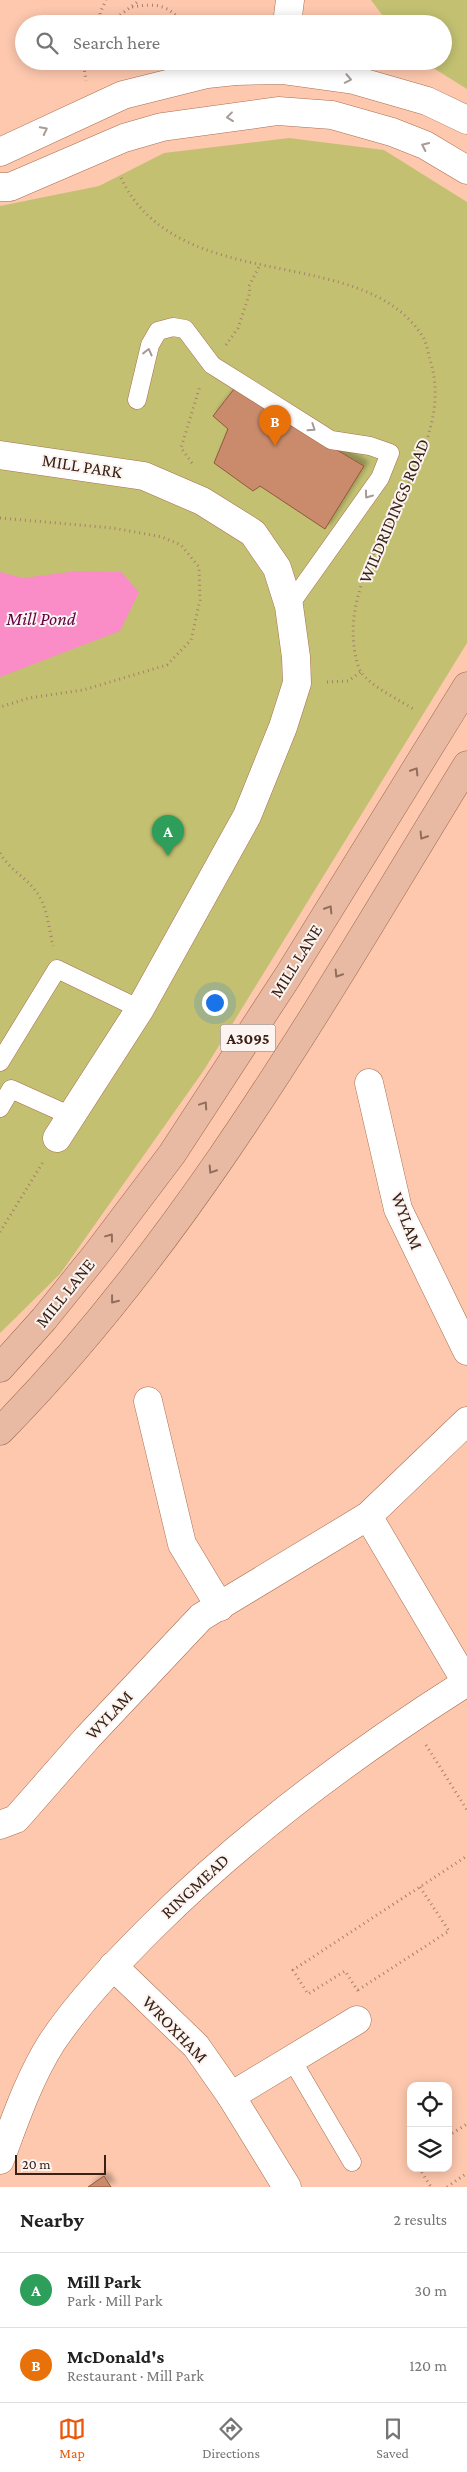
<!DOCTYPE html>
<html lang="en">
<head>
<meta charset="utf-8">
<style>
  :root { --surface:#fff; --page:#f2f2f2; --text:#222; --muted:#767676; --line:#e0e0e0; --accent:#ea580c }
  body { margin:0; font-family:"Crimson Pro",serif; background:var(--page); color:var(--text) }
  .controls { position:absolute; right:15px; bottom:15px; display:grid; overflow:hidden; border-radius:10px; box-shadow:0 2px 12px #0003 }
  .controls button { width:45px; height:45px; display:grid; place-items:center; padding:0; border:0; border-bottom:1px solid var(--line); background:var(--surface); color:var(--text); font:25px sans-serif }
  .scale { position:absolute; left:15px; bottom:12px; width:91px; box-sizing:border-box; padding-left:5px; border:2px solid #3a2115; border-top:0; font-size:14px; line-height:18px; white-space:nowrap; color:#3a2115; -webkit-text-stroke:4px #fbf4f1; paint-order:stroke }
  .you { position:absolute; left:214px; top:1002px; width:18px; height:18px; margin:-12px; border:4px solid #fff; border-radius:50%; background:#1a73e8; box-shadow:0 0 0 8px #1a73e833 }
  .badge { display:grid; place-items:center; width:32px; height:32px; border-radius:50%; background:var(--accent); color:#fff; font-size:16px; font-weight:700 }
  .pin { position:absolute; translate:-50% -41px; filter:drop-shadow(0 1px 2px #0008) }
  .pin::after { content:''; position:absolute; top:26px; width:18px; height:15px; background:inherit; clip-path:polygon(0 0,100% 0,50% 100%) }
  .list { margin:0; padding:0; list-style:none }
  h2 { display:flex; justify-content:space-between; align-items:center; height:65px; margin:0; padding:0 20px; font-size:21px }
  h2 small { font-size:16px; font-weight:400; color:var(--muted) }
  .list li { display:grid; grid-template-columns:32px 1fr auto; gap:15px; align-items:center; box-sizing:border-box; height:75px; padding:0 20px; border-top:1px solid var(--line) }
  .list b { display:block; font-size:19px; white-space:nowrap }
  .list p { margin:0; font-size:16px; white-space:nowrap; color:var(--muted) }
  .list em { font-size:16px; font-style:normal; color:var(--muted) }
  .icon { flex:none; width:28px; height:28px; fill:none; stroke:currentColor; stroke-width:2; stroke-linecap:round; stroke-linejoin:round }
  .map { position:relative; flex:none; width:467px; height:2187px; overflow:hidden }
  .search { position:absolute; background:var(--surface); box-shadow:0 2px 12px #0003; left:15px; right:15px; top:15px; height:55px; display:flex; align-items:center; gap:12px; box-sizing:border-box; padding:0 18px; border-radius:28px; color:var(--muted); font-size:19px }
  .sheet { height:215px; background:var(--surface) }
  nav { display:flex; justify-content:space-around; align-items:center; box-sizing:border-box; height:70px; border-top:1px solid var(--line); background:var(--surface); font-size:14px; color:var(--muted) }
  nav a { display:grid; justify-items:center; gap:2px }
  nav .on { color:var(--accent) }
  .map>svg:first-child { display:block }
</style>
</head>
<body>
<div class="map">
<svg width="467" height="2187" viewBox="0 0 467 2187">
  <defs>
    <filter id="shadow"><feDropShadow dx="4.5" dy="-4.5" stdDeviation="2.5" flood-color="#0004"/></filter>
  </defs>
  <rect width="100%" height="100%" fill="#fdc8ae"/>
  <g fill="#c3c171">
    <path d="M371,0H467V89L422,61H443V24H389Z"/>
    <path d="M289,138L384,150L467,202V643L204,1070L60,1274L0,1333V206L99,186L164,153Z"/>
  </g>
  <path fill="#fa8cc8" d="M78,571L121,572L139,592L120,631L0,677V572L23,578Z"/>
  <g fill="#c98b6c" stroke="#91573a" filter="url(#shadow)">
    <path d="M234,389L364,466L325,529L260,486L253,491L214,463L228,429L213,416Z"/>
    <path d="M104,2176L111,2187H88Z"/>
  </g>
  <g fill="none" stroke-linecap="round" stroke-linejoin="round">
    <defs>
      <g id="lane">
        <path d="M137,400L150,345L158,331L173,327L185,329L212,365L331,440L370,446L390,453L380,478L289,606"/>
        <path d="M0,1062L57,969L140,1009"/>
        <path d="M0,1108L11,1089L71,1116"/>
        <path d="M292,2060L352,2162"/>
      </g>
      <g id="street">
        <path d="M0,455L144,476L202,501L253,533L277,568L289,606L296,657L297,683L283,727L247,816L140,1009L57,1138"/>
        <path d="M369,1083L398,1209L467,1351"/>
        <path d="M148,1401L182,1544L220,1607"/>
        <path d="M368,1516L466,1682"/>
        <path d="M0,1825L16,1819L87,1738L201,1617L368,1516L467,1421"/>
        <path d="M113,1966L196,2046L231,2096L287,2187"/>
        <path d="M231,2096L357,2020"/>
      </g>
      <g id="secondary">
        <path d="M287,24L290,0"/>
        <path d="M0,152L123,95L207,74L235,71L282,70L354,80L427,101L467,120"/>
        <path d="M0,187H10L124,138L162,127L278,111L332,115L392,132L425,145L467,170"/>
        <path d="M0,2160C15,2120 29,2078 52,2042C81,1999 118,1961 154,1925C248,1832 355,1753 467,1682"/>
      </g>
      <g id="primary">
        <path d="M0,1368L44,1319L98,1252L172,1154L288,976L467,686"/>
        <path d="M0,1431C191,1237 326,995 467,765"/>
      </g>
    </defs>
    <use href="#lane" stroke="#a96e50" stroke-width="19"/>
    <use href="#street" stroke="#a96e50" stroke-width="29"/>
    <use href="#secondary" stroke="#a96e50" stroke-width="29"/>
    <use href="#primary" stroke="#a1674a" stroke-width="29"/>
    <g stroke="#a77f6b" stroke-width="3" stroke-dasharray="1 4" stroke-linecap="butt">
      <path d="M132,7C157,3 167,4 184,24"/>
      <path d="M101,24L100,13L106,0"/>
      <path d="M108,24L140,0"/>
      <path d="M83,61L86,81"/>
      <path d="M121,178C179,299 363,241 423,337C427,344 428,353 430,360C461,455 342,549 354,646C355,654 357,666 361,672C370,686 401,701 415,710"/>
      <path d="M226,345L238,328L250,292L249,286L260,265"/>
      <path d="M192,463L181,448L200,386"/>
      <path d="M0,518L113,528L162,537L181,545L199,567L200,600L191,640L167,665L83,690L29,698L0,707"/>
      <path d="M327,682L348,681L361,672"/>
      <path d="M0,853C9,869 24,876 35,890C47,904 49,929 53,946"/>
      <path d="M0,1232L43,1162"/>
      <path d="M426,1745L467,1810"/>
      <path d="M358,1990L449,1931L420,1887"/>
      <path d="M358,1991L345,1971L308,1994L293,1970L467,1856"/>
      <path d="M448,2136L467,2124"/>
      <path d="M419,2168L431,2187"/>
      <path d="M447,2187L467,2173"/>
    </g>
    <use href="#lane" stroke="#fff" stroke-width="18"/>
    <use href="#street" stroke="#fff" stroke-width="28"/>
    <use href="#secondary" stroke="#fff" stroke-width="28"/>
    <use href="#primary" stroke="#e8baa3" stroke-width="28"/>
  </g>
  <defs><path id="oneway-chevron" d="M-2-3.5L2.5 0L-2 3.5" fill="none" stroke-width="1.6" stroke-linecap="round" stroke-linejoin="round" transform="scale(1.25)"/></defs>
  <g stroke="#a69b96">
    <use href="#oneway-chevron" transform="translate(348 79) rotate(11)"/>
    <use href="#oneway-chevron" transform="translate(230 117) rotate(173)"/>
    <use href="#oneway-chevron" transform="translate(44 130) rotate(-27)"/>
    <use href="#oneway-chevron" transform="translate(425 146) rotate(-155)"/>
    <use href="#oneway-chevron" transform="translate(148 352) rotate(-76)"/>
    <use href="#oneway-chevron" transform="translate(312 428) rotate(34)"/>
    <use href="#oneway-chevron" transform="translate(368 495) rotate(126)"/>
  </g>
  <g stroke="#916e5c">
    <use href="#oneway-chevron" transform="translate(415 771) rotate(-58)"/>
    <use href="#oneway-chevron" transform="translate(423 836) rotate(122)"/>
    <use href="#oneway-chevron" transform="translate(329 909) rotate(-58)"/>
    <use href="#oneway-chevron" transform="translate(338 974) rotate(122)"/>
    <use href="#oneway-chevron" transform="translate(204 1105) rotate(-56)"/>
    <use href="#oneway-chevron" transform="translate(212 1170) rotate(123)"/>
    <use href="#oneway-chevron" transform="translate(110 1237) rotate(-53)"/>
    <use href="#oneway-chevron" transform="translate(114 1300) rotate(128)"/>
  </g>
  <g text-anchor="middle" stroke-width="4" stroke-linejoin="round" paint-order="stroke">
    <rect fill="#fbf4f1" stroke="#746057" stroke-width="1" x="220.5" y="1024.5" width="55" height="27" rx="4"/>
    <g font-size="16" font-weight="bold" fill="#3a2115">
      <text x="248" y="1044">A3095</text>
    </g>
    <g font-size="18" fill="#3a2115" stroke="#fbf4f1">
      <text transform="translate(82 466) rotate(9)" y="6">MILL PARK</text>
      <text transform="translate(394 511) rotate(-67)" y="6">WILDRIDINGS ROAD</text>
      <text transform="translate(296 961) rotate(-58)" y="6">MILL LANE</text>
      <text transform="translate(407 1221) rotate(69)" y="6">WYLAM</text>
      <text transform="translate(65 1293) rotate(-51)" y="6">MILL LANE</text>
      <text transform="translate(109 1715) rotate(-47)" y="6">WYLAM</text>
      <text transform="translate(195 1886) rotate(-43)" y="6">RINGMEAD</text>
      <text transform="translate(175 2029) rotate(46)" y="6">WROXHAM</text>
    </g>
    <g font-size="19" font-style="italic" fill="#650044" stroke="#fbf4f1">
      <text x="41" y="625">Mill Pond</text>
    </g>
  </g>
</svg>
<div class="controls">
<button><svg class="icon" aria-label="locate" viewBox="0 0 24 24"><circle cx="12" cy="12" r="6"/><path d="M12 2v4M12 18v4M2 12h4M18 12h4"/></svg></button>
<button><svg class="icon" aria-label="layers" viewBox="0 0 24 24"><path d="M12 4l9 5-9 5-9-5zM3 14l9 5 9-5"/></svg></button>
</div>
<div class="scale">20 m</div>
<div class="you"></div>
<div class="pin badge" style="left:168px;top:856px;background:#2e9e5b">A</div>
<div class="pin badge" style="left:275px;top:446px;background:#e8710a">B</div>
<div class="search"><svg class="icon" aria-label="search" viewBox="0 0 24 24"><circle cx="10" cy="10" r="6"/><path d="M15 15l6 6"/></svg>Search here</div>
</div>
<section class="sheet">
<h2>Nearby<small>2 results</small></h2>
<ul class="list">
<li><span class="badge" style="background:#2e9e5b">A</span><div><b>Mill Park</b><p>Park · Mill Park</p></div><em>30 m</em></li>
<li><span class="badge" style="background:#e8710a">B</span><div><b>McDonald's</b><p>Restaurant · Mill Park</p></div><em>120 m</em></li>
</ul>
</section>
<nav>
<a class="on"><svg class="icon" aria-label="map" viewBox="0 0 24 24"><path d="M3 6l6-2 6 2 6-2v14l-6 2-6-2-6 2zM9 4v14M15 6v14"/></svg>Map</a>
<a><svg class="icon" aria-label="directions" viewBox="0 0 24 24"><path d="M12 3l9 9-9 9-9-9zM9 14v-3h6M13 9l2 2-2 2"/></svg>Directions</a>
<a><svg class="icon" aria-label="saved" viewBox="0 0 24 24"><path d="M7 4h10v16l-5-4-5 4z"/></svg>Saved</a>
</nav>
</body>
</html>
